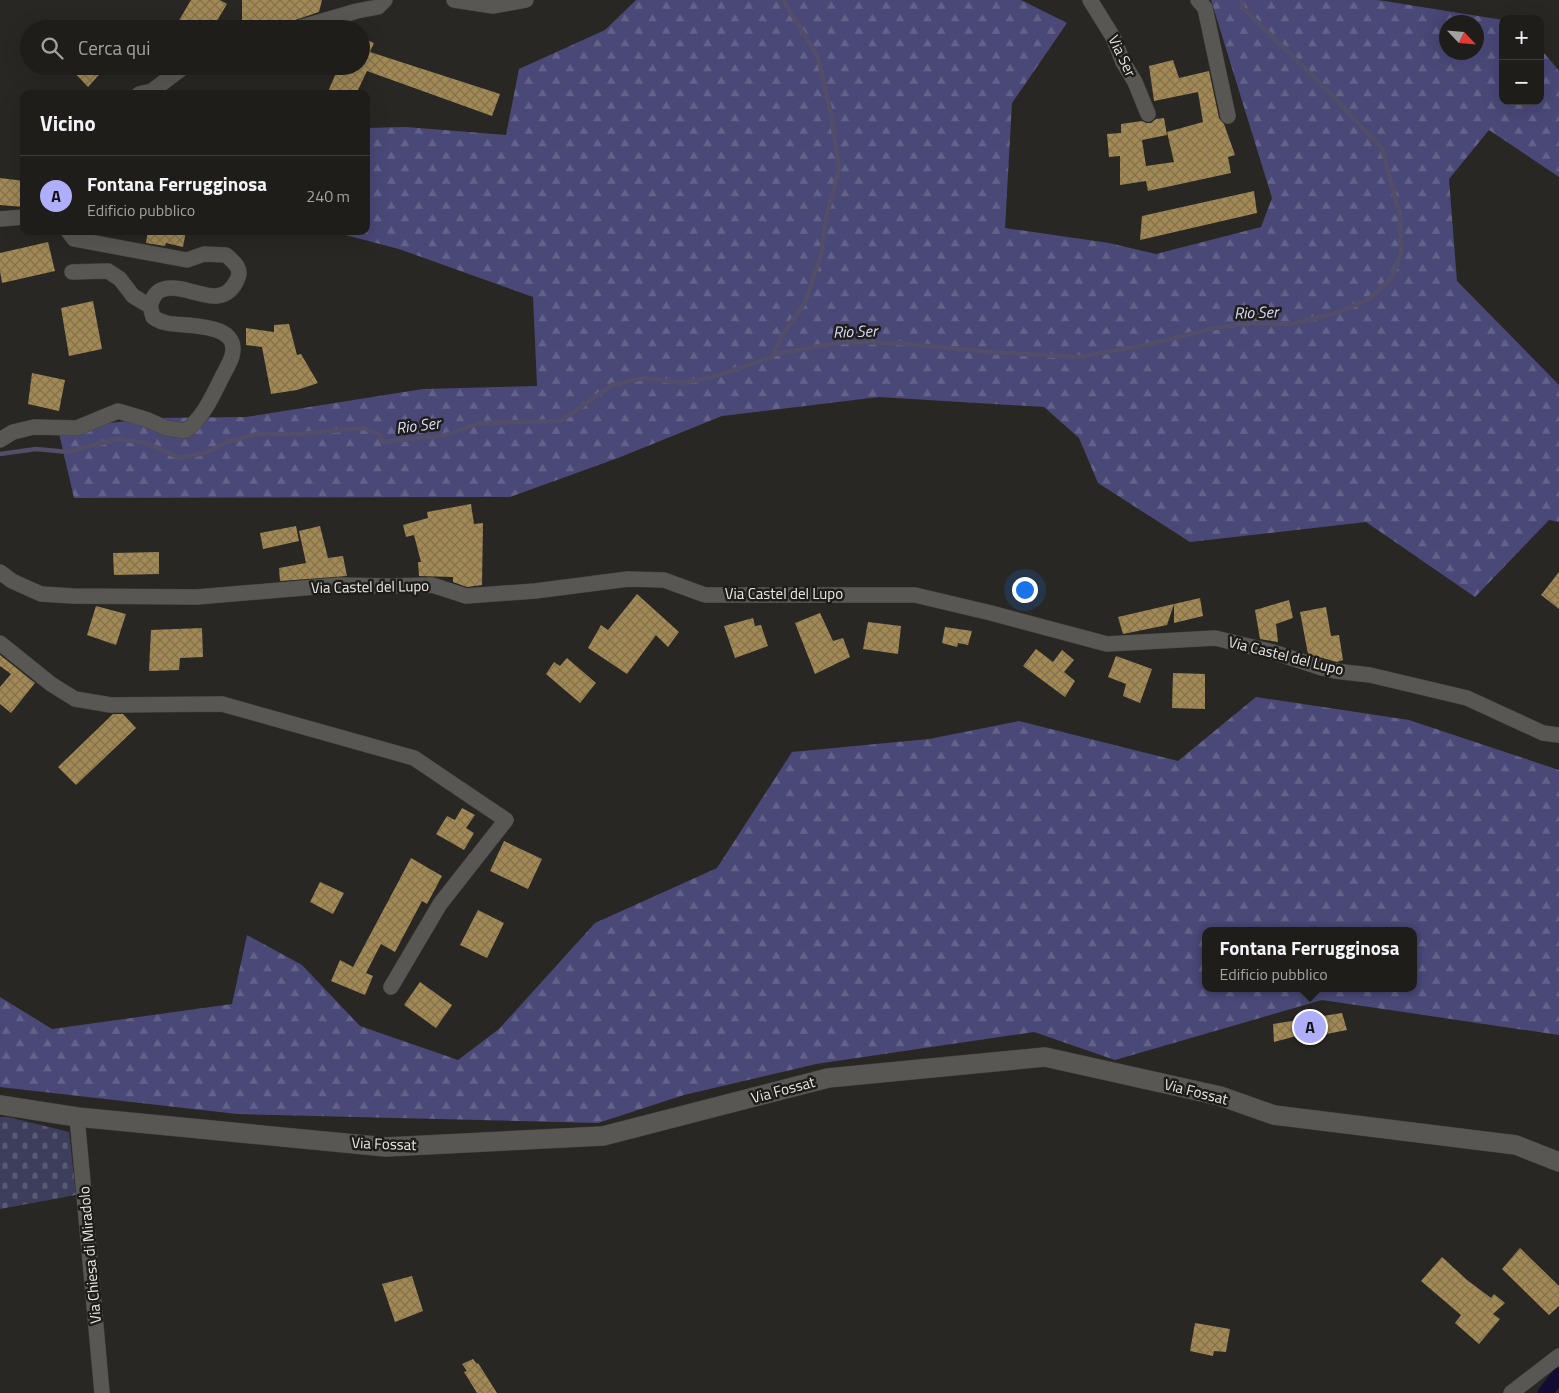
<!DOCTYPE html>
<html lang="it">
<head>
<meta charset="utf-8">
<style>
  :root { --surface:#1f1d1a; --page:#272623; --text:#f1f3f6; --muted:#a1a2a2; --line:#3c3b39; --accent:#aeaefa }
  body { margin:0; font-family:"Titillium Web",sans-serif; background:var(--page); color:var(--text) }
  .controls { position:absolute; right:15px; top:15px; display:grid; overflow:hidden; border-radius:10px; box-shadow:0 5px 20px #0002 }
  .controls button { width:45px; height:45px; display:grid; place-items:center; padding:0; border:0; border-bottom:1px solid var(--line); background:var(--surface); color:var(--text); font:25px sans-serif }
  .compass { position:absolute; left:1439px; top:15px; width:45px; height:45px; border-radius:50%; background:var(--surface); box-shadow:0 5px 20px #0002; rotate:116deg }
  .you { position:absolute; left:1024px; top:589px; width:18px; height:18px; margin:-12px; border:4px solid #fff; border-radius:50%; background:#1a73e8; box-shadow:0 0 0 8px #1a73e833 }
  .badge { display:grid; place-items:center; width:32px; height:32px; border-radius:50%; background:var(--accent); color:#111; font-size:16px; font-weight:700 }
  .pin { position:absolute; translate:-50% -50%; border:2px solid #fff; box-shadow:0 1px 5px #0006 }
  .popup { position:absolute; left:1202px; top:927px; width:215px; height:65px; box-sizing:border-box; display:grid; place-content:center; border-radius:10px; background:var(--surface); filter:drop-shadow(0 1px 4px #0005); font-size:16px; white-space:nowrap; color:var(--muted) }
  .popup b { font-size:19px; color:var(--text) }
  .popup::after { content:''; position:absolute; left:50%; top:100%; margin-left:-10px; border:10px solid transparent; border-top-color:var(--surface) }
  .list { margin:0; padding:0; list-style:none }
  h2 { display:flex; justify-content:space-between; align-items:center; height:65px; margin:0; padding:0 20px; font-size:21px }
  h2 small { font-size:16px; font-weight:400; color:var(--muted) }
  .list li { display:grid; grid-template-columns:32px 1fr auto; gap:15px; align-items:center; box-sizing:border-box; height:80px; padding:0 20px; border-top:1px solid var(--line) }
  .list b { display:block; font-size:19px; white-space:nowrap }
  .list p { margin:0; font-size:16px; white-space:nowrap; color:var(--muted) }
  .list em { font-size:16px; font-style:normal; color:var(--muted) }
  .icon { flex:none; width:28px; height:28px; fill:none; stroke:currentColor; stroke-width:2; stroke-linecap:round; stroke-linejoin:round }
  .map { position:relative; flex:none; width:1559px; height:1393px; overflow:hidden }
  .search { position:absolute; background:var(--surface); box-shadow:0 5px 20px #0002; left:20px; top:20px; width:350px; height:55px; display:flex; align-items:center; gap:12px; box-sizing:border-box; padding:0 18px; border-radius:28px; color:var(--muted); font-size:19px }
  .panel { position:absolute; background:var(--surface); box-shadow:0 5px 20px #0002; left:20px; top:90px; width:350px; height:145px; border-radius:10px }
  .map>svg:first-child { display:block }
</style>
</head>
<body>
<div class="map">
<svg width="1559" height="1393" viewBox="0 0 1559 1393">
  <defs>
    <pattern id="forest-firs" width="22" height="20" patternUnits="userSpaceOnUse" patternTransform="scale(1.25)"><rect width="22" height="20" fill="#494877"/><path d="M5 1l3.5 6h-7zM16 11l3.5 6h-7z" fill="#63628a"/></pattern>
    <pattern id="cemetery-stones" width="16" height="16" patternUnits="userSpaceOnUse" patternTransform="scale(1.25)"><rect width="16" height="16" fill="#3d3e5b"/><path d="M2 7V4a2 2 0 0 1 4 0v3zM10 15v-3a2 2 0 0 1 4 0v3z" fill="#595a73"/></pattern>
    <pattern id="building-cross-hatch" width="8" height="8" patternUnits="userSpaceOnUse" patternTransform="scale(1.25)"><rect width="8" height="8" fill="#a38a55"/><path d="M0 0l8 8M0 8l8-8" fill="none" stroke="#82724f"/></pattern>
  </defs>
  <rect width="100%" height="100%" fill="#292723"/>
  <g fill="url(#forest-firs)" fill-rule="evenodd">
    <path d="M636,0H1021L1067,23L1012,103L1005,228L1109,243L1156,254L1261,227L1272,198L1211,0H1378L1503,20V101H1540V48L1559,71V177L1489,130L1449,179L1457,281L1559,385V522L1549,520L1475,597L1366,522L1190,542L1098,483L1079,438L1044,407L879,397L722,416L618,458L510,497L74,498L58,429L153,418L246,417L423,389L537,386L533,297L399,249L330,231H366V128L406,127L506,135L519,69L605,30ZM1446,22H1476V52H1446Z"/>
    <path d="M1256,697L1409,720L1559,770V1035L1322,1000L1115,1060L1034,1032L816,1064L684,1095L598,1123L237,1114L0,1087V997L52,1029L232,1004L247,935L302,965L360,1026L458,1060L499,1029L595,923L717,868L792,752L929,739L1019,721L1178,761ZM1206,931H1414V988H1206Z"/>
  </g>
  <path fill="url(#cemetery-stones)" d="M0,1117H8L69,1132L76,1195L0,1209Z"/>
  <g fill="none" stroke-linecap="round" stroke-linejoin="round">
    <g stroke="#524d69" stroke-width="4.5">
      <path d="M775,354L843,342L898,343L989,352L1079,357L1146,345L1215,328L1253,323L1291,324L1336,313L1369,299L1391,278L1401,255L1400,215L1382,149L1331,94L1243,8L1241,0"/>
      <path d="M0,454L36,449L68,452L117,439L147,443L179,458L205,453L230,441L257,434H299L364,428L379,434L383,442L446,435L479,423L561,421L612,385L644,378L682,383L713,377L772,357L781,337L805,302L821,255L826,218L839,169L831,114L818,57L783,0"/>
    </g>
    <path stroke="#120b34" stroke-width="15" d="M1545,1393L1559,1375"/>
  </g>
  <g fill="url(#building-cross-hatch)">
    <path d="M191,0H220L227,4L212,29H174Z"/>
    <path d="M242,0H322L319,12L289,22V20L242,21Z"/>
    <path d="M361,37L374,43L370,52L500,94L492,116L367,71L356,94H327L339,66H361Z"/>
    <path d="M1173,60L1179,78L1209,71L1219,118L1224,124L1235,155L1228,157L1231,173L1148,191L1146,181L1120,185V156L1109,157L1107,134L1121,133V124L1142,121L1146,123H1151L1156,119L1164,118L1167,135L1142,140L1146,166L1174,162L1167,132L1203,122L1198,92L1154,101L1149,66Z"/>
    <path d="M68,66H107L88,87Z"/>
    <path d="M0,178L24,181V207L0,205Z"/>
    <path d="M1254,191L1257,213L1140,240L1142,216Z"/>
    <path d="M148,231H186L183,247L166,243L165,246L146,243Z"/>
    <path d="M48,242L55,271L2,283L0,271V253Z"/>
    <path d="M93,301L102,349L69,356L61,308Z"/>
    <path d="M289,324L297,355L301,354L318,383L297,390L271,394L262,347L246,345V328L274,332V325Z"/>
    <path d="M32,373L65,380L59,411L28,404Z"/>
    <path d="M471,504L474,524L483,523L482,585L467,587L453,582V577L419,576L418,562H421L414,535L406,537L403,525L428,518L427,512Z"/>
    <path d="M296,526L299,541L263,549L260,533Z"/>
    <path d="M320,526L328,558L343,556L347,576L280,581L279,568L306,563L299,531Z"/>
    <path d="M159,552V574L114,575L113,553Z"/>
    <path d="M1559,572V609L1541,595Z"/>
    <path d="M637,594L679,632L668,647L656,635L627,674L588,648L601,625L608,630Z"/>
    <path d="M1200,598L1203,616L1174,623V604Z"/>
    <path d="M1289,600L1293,618L1276,624L1278,642L1260,639L1255,610Z"/>
    <path d="M1174,604L1167,625L1123,634L1118,617Z"/>
    <path d="M96,606L126,614L116,645L87,635Z"/>
    <path d="M1326,607L1331,636L1339,635L1343,660L1337,662L1308,654L1300,612Z"/>
    <path d="M820,613L833,641L843,638L850,657L815,674L795,623Z"/>
    <path d="M753,618L755,626L761,625L768,646L735,658L724,626Z"/>
    <path d="M868,622L901,626L898,654L863,649Z"/>
    <path d="M945,627L972,631L968,645L958,643L957,647L942,643Z"/>
    <path d="M202,628L203,657L180,658L179,670L149,671L151,630Z"/>
    <path d="M1036,649L1053,662L1062,650L1074,660L1064,672L1075,681L1065,697L1023,666Z"/>
    <path d="M0,655L35,683L11,713L0,704V687L11,674L0,666Z"/>
    <path d="M1116,656L1152,669L1140,703L1123,696L1126,684L1108,677Z"/>
    <path d="M567,658L596,683L580,703L546,674L554,662L560,666Z"/>
    <path d="M1173,673L1205,674V709L1172,708Z"/>
    <path d="M113,714H123L136,728L76,785L58,767Z"/>
    <path d="M462,808L475,815L466,828L474,833L464,850L436,834L447,816L455,820Z"/>
    <path d="M504,841L542,859L528,889L490,871Z"/>
    <path d="M411,858L442,876L427,904L422,901L395,952L381,944L366,973L373,976L365,995L331,981L340,960L353,967Z"/>
    <path d="M320,882L344,893L333,914L310,902Z"/>
    <path d="M478,910L504,923L487,958L460,945Z"/>
    <path d="M420,982L452,1005L436,1028L404,1005Z"/>
    <path d="M1342,1013L1347,1030L1306,1038L1300,1035L1274,1042L1273,1024Z"/>
    <path d="M1520,1248L1559,1286V1306L1549,1315L1502,1269Z"/>
    <path d="M1442,1257L1467,1280L1491,1298L1494,1294L1505,1303L1493,1314L1500,1319L1479,1344L1455,1323L1461,1315L1421,1281Z"/>
    <path d="M412,1276L423,1311L395,1322L382,1284Z"/>
    <path d="M1195,1323L1230,1329L1226,1352L1214,1351L1213,1356L1190,1351Z"/>
    <path d="M473,1359L477,1364L478,1363L497,1393H477L464,1372L467,1371L462,1364Z"/>
  </g>
  <g fill="none" stroke-linecap="round" stroke-linejoin="round">
    <defs>
      <g id="minor">
        <path d="M454,0L493,6L526,0"/>
        <path d="M1090,0L1113,37L1123,62L1135,82L1148,114"/>
        <path d="M1198,0L1205,8L1228,116"/>
        <path d="M295,29L357,11L378,7L385,0"/>
        <path d="M139,94L152,91L185,66"/>
        <path d="M0,219L24,217"/>
        <path d="M68,231L74,239L187,260L204,254L226,255C234,262 243,269 237,280C221,314 188,282 164,289C155,291 153,298 150,306"/>
        <path d="M0,440L13,432L34,427L77,428L118,411L148,420L166,428L185,431C203,418 212,397 222,377C225,371 230,363 232,356C241,322 187,327 167,323C162,322 157,320 153,317L150,306L133,296L120,279L108,271L72,272"/>
        <path d="M0,572L12,581L41,594L73,596L197,597L339,585L386,586L432,585L466,596L535,591L628,579L664,580L705,595H915L991,613L1107,644L1215,638L1273,652L1322,668L1335,671L1370,675L1467,698L1543,733L1559,735"/>
        <path d="M0,643L51,684L75,699L111,705L222,704L414,758L506,820L440,904L391,987"/>
        <path d="M77,1117L102,1393"/>
        <path d="M1511,1393L1559,1356"/>
      </g>
      <path id="tertiary" d="M0,1105L77,1117L386,1147L603,1136L828,1078L1045,1057L1220,1096L1274,1115L1516,1145L1559,1162"/>
    </defs>
    <use href="#minor" stroke="#454440" stroke-width="16"/>
    <use href="#tertiary" stroke="#454440" stroke-width="20"/>
    <use href="#minor" stroke="#595753" stroke-width="15"/>
    <use href="#tertiary" stroke="#595753" stroke-width="19"/>
  </g>
  <g text-anchor="middle" stroke-width="5" stroke-linejoin="round" paint-order="stroke">
    <g font-size="15" fill="#e9e8e6" stroke="#1f1d1a">
      <text transform="translate(1122 56) rotate(64)" y="5">Via Ser</text>
      <text transform="translate(370 587) rotate(-1)" y="5">Via Castel del Lupo</text>
      <text x="784" y="599">Via Castel del Lupo</text>
      <text transform="translate(1286 656) rotate(14)" y="5">Via Castel del Lupo</text>
      <text transform="translate(783 1090) rotate(-15)" y="5">Via Fossat</text>
      <text transform="translate(1196 1092) rotate(14)" y="5">Via Fossat</text>
      <text transform="translate(384 1144) rotate(2)" y="5">Via Fossat</text>
      <text transform="translate(90 1255) rotate(-95)" y="5">Via Chiesa di Miradolo</text>
    </g>
    <g font-size="16" font-style="italic" fill="#dbdcfc" stroke="#1f1d1a">
      <text transform="translate(1256 312) rotate(-2)" y="6">Rio Ser</text>
      <text transform="translate(855 331) rotate(-2)" y="6">Rio Ser</text>
      <text transform="translate(418 425) rotate(-7)" y="6">Rio Ser</text>
    </g>
  </g>
</svg>
<div class="controls">
<button>+</button>
<button>−</button>
</div>
<svg class="compass" viewBox="-18 -18 36 36"><path d="M0-13l5 13h-10z" fill="#e53935"/><path d="M0 13l5-13h-10z" fill="#a1a2a2"/></svg>
<div class="you"></div>
<div class="pin badge" style="left:1310px;top:1027px">A</div>
<div class="popup"><b>Fontana Ferrugginosa</b>Edificio pubblico</div>
<div class="search"><svg class="icon" aria-label="search" viewBox="0 0 24 24"><circle cx="10" cy="10" r="6"/><path d="M15 15l6 6"/></svg>Cerca qui</div>
<section class="panel">
<h2>Vicino<small></small></h2>
<ul class="list">
<li><span class="badge">A</span><div><b>Fontana Ferrugginosa</b><p>Edificio pubblico</p></div><em>240 m</em></li>
</ul>
</section>
</div>
</body>
</html>
